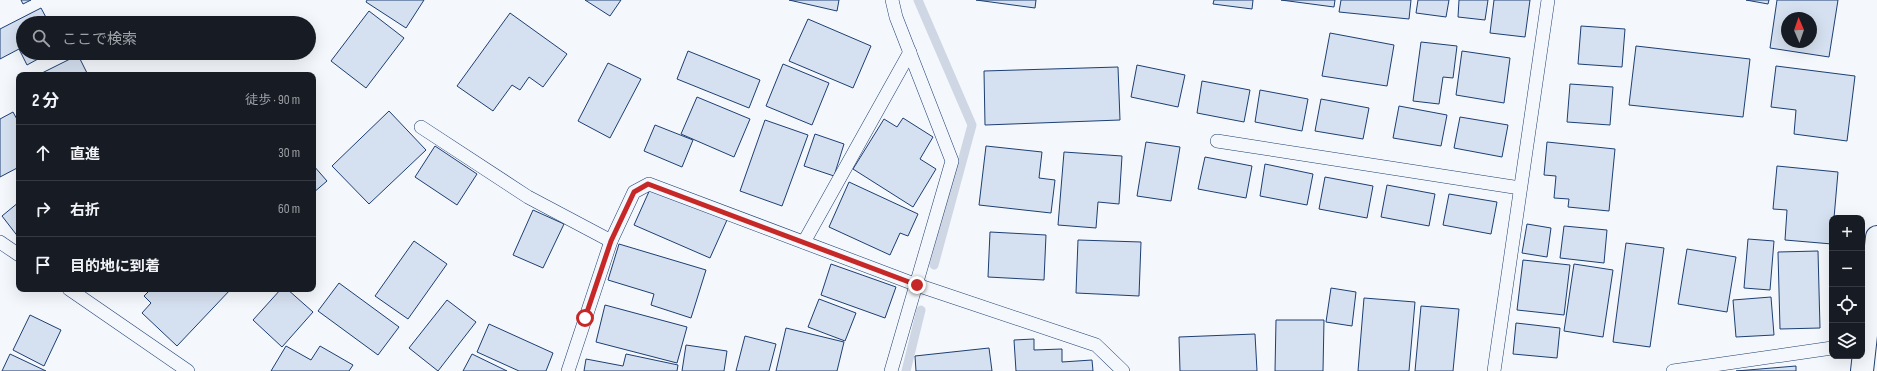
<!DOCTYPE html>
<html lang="ja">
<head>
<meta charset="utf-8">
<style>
  :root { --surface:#171b24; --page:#242831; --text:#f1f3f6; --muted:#9ea1a6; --line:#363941 }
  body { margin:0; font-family:"Sofia Sans Condensed","Noto Sans JP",sans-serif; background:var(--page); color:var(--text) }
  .controls { position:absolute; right:12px; bottom:12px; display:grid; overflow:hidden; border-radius:8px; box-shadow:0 4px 16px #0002 }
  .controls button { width:36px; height:36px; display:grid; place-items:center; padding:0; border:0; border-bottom:1px solid var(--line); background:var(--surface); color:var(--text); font:20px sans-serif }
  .compass { position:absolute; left:1781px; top:12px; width:36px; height:36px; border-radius:50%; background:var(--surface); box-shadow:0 4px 16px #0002; rotate:358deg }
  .stop { position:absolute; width:12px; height:12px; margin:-9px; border:3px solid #c62828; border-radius:50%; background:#fff }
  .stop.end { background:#c62828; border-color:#fff; box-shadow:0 1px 4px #0008 }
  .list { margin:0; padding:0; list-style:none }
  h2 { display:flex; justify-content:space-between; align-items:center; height:52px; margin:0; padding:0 16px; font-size:17px }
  h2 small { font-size:13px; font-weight:400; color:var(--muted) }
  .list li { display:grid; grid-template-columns:26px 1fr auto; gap:12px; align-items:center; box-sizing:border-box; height:56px; padding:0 16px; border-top:1px solid var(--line) }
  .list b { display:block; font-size:15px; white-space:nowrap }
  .list em { font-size:13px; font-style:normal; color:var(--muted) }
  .icon { flex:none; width:22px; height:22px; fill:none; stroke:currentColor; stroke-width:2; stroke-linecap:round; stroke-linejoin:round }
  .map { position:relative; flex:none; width:1877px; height:371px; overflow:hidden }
  .search { position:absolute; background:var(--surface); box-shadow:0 4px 16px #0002; left:16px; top:16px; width:300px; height:44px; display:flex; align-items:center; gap:10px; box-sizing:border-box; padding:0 14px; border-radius:22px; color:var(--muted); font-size:15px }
  .panel { position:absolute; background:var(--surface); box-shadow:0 4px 16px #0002; left:16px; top:72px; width:300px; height:220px; border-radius:8px }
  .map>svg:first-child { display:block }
</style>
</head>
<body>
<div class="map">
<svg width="1877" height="371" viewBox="0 0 1877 371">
  <rect width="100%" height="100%" fill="#f4f7fb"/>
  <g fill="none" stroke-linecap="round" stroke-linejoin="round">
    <g stroke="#cfd7e4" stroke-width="9">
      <path d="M918,0L972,125L934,265"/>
      <path d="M906,371L921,310"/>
    </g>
  </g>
  <g fill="#d5e0f0" stroke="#1d3f73" fill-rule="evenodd">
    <path d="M21,0H31L23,4Z"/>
    <path d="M367,0H424L406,28L366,2Z"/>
    <path d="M585,0H621L610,16Z"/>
    <path d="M789,0H839L837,11Z"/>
    <path d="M976,0H1036L1035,8Z"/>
    <path d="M1214,0H1253L1252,9L1213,4Z"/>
    <path d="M1281,0H1335L1334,7Z"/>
    <path d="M1341,0H1411L1409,19L1339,12Z"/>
    <path d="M1418,0H1449L1446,17L1416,13Z"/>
    <path d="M1459,0H1488L1485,20L1458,17Z"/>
    <path d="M1494,0H1530L1525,37L1490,33Z"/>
    <path d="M1746,0H1769L1768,4Z"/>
    <path d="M1777,0H1838L1829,57L1770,48ZM1787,18H1811V42H1787Z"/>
    <path d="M41,8L49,23H23V53H49L27,65L19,49L0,59V29Z"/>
    <path d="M369,11L404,38L366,88L331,61Z"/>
    <path d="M510,13L567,54L543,87L529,77L520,90L512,85L493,111L457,86Z"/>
    <path d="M808,19L871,46L853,88L789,61Z"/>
    <path d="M1581,26L1625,29L1622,67L1578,64Z"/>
    <path d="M1330,33L1394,45L1387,86L1322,76Z"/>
    <path d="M1421,42L1457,46L1453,78L1443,77L1439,104L1413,101Z"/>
    <path d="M1636,46L1750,59L1743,117L1629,105Z"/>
    <path d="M688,51L760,80L749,108L677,79Z"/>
    <path d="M1462,51L1510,58L1504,103L1456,95Z"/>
    <path d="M78,55L88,75H38Z"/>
    <path d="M608,63L641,79L610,138L578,121Z"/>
    <path d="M783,64L829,83L812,125L766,106Z"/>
    <path d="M1137,65L1185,75L1178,107L1131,97Z"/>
    <path d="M1776,66L1855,76L1847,141L1794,134L1796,110L1771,107Z"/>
    <path d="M1118,67L1120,120L985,125L984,71Z"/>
    <path d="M1202,81L1250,90L1244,122L1197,113Z"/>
    <path d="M1570,84L1613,87L1610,125L1567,122Z"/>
    <path d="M1260,90L1308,99L1302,131L1255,122Z"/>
    <path d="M697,97L750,119L734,157L681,134Z"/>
    <path d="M1321,99L1369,108L1363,139L1315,131Z"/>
    <path d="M1399,106L1447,115L1441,146L1393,138Z"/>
    <path d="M389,111L426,150L369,204L332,166Z"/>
    <path d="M13,112L19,123V167L0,177V119Z"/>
    <path d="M1460,117L1508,125L1502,157L1454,148Z"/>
    <path d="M903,118L933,137L920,159L936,169L913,207L853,169L884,119L897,127Z"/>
    <path d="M765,120L808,135L782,206L740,191Z"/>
    <path d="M655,125L693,140L682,167L644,151Z"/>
    <path d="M815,134L844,144L834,176L804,166Z"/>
    <path d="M1146,142L1180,147L1171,201L1137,196Z"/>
    <path d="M1547,142L1615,149L1609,211L1568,207L1569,199L1554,198L1556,176L1544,175Z"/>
    <path d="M435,146L477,174L457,205L415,177Z"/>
    <path d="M986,146L1042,152L1039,178L1055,180L1051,213L979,205Z"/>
    <path d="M1064,152L1122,156L1119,204L1098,202L1096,228L1058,225Z"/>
    <path d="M1205,157L1252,166L1246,198L1198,189Z"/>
    <path d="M1265,164L1313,174L1307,205L1260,196Z"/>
    <path d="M313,165L327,181L313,193Z"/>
    <path d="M1777,166L1838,172L1834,218H1832V244L1785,240L1787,210L1773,209Z"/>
    <path d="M1325,177L1373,186L1367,218L1319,209Z"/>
    <path d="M849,182L918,214L908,236L900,233L890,255L829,227Z"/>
    <path d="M1387,185L1435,194L1429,226L1381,217Z"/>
    <path d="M651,187L727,220L710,258L634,225Z"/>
    <path d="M1449,194L1497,202L1491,234L1443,225Z"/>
    <path d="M19,202V238L2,216Z"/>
    <path d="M533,210L564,224L543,268L513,255Z"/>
    <path d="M1527,224L1551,228L1547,257L1522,253Z"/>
    <path d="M1564,226L1607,230L1604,263L1560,258Z"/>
    <path d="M990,232L1046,235L1044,280L988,277Z"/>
    <path d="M1748,239L1774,241L1770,290L1744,288Z"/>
    <path d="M1078,240L1141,242L1139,296L1076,293Z"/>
    <path d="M414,241L447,264L408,319L375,296Z"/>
    <path d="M1626,243L1664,248L1650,347L1613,342Z"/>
    <path d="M619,244L706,270L691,318L651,305L654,294L608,280Z"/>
    <path d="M1687,249L1736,257L1727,312L1678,304Z"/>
    <path d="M1818,251L1820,328L1780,329L1778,252Z"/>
    <path d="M1523,260L1570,265L1564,315L1517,310Z"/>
    <path d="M831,264L896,287L885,318L821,295Z"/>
    <path d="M1574,264L1613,270L1603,337L1564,331Z"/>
    <path d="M339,283L399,327L378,355L318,311Z"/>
    <path d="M1331,288L1356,292L1352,326L1326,322Z"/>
    <path d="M151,289H231L177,346L142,313L151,303L144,296Z"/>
    <path d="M281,289H287L313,312L282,347L253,320Z"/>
    <path d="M1771,297L1774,335L1736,337L1733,300Z"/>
    <path d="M1364,298L1415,302L1409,371H1358Z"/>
    <path d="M819,299L856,313L845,341L808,327Z"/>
    <path d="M447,300L476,322L438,371L409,348Z"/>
    <path d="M605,305L687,327L677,363L596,342Z"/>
    <path d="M1421,306L1459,309L1453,371H1415Z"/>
    <path d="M30,315L61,330L44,366L13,350Z"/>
    <path d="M1276,320H1324L1323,371H1275Z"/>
    <path d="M1516,323L1560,328L1557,358L1513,354Z"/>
    <path d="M489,324L553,353L546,371H519L477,352Z"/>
    <path d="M786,328L844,342L837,371H776Z"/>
    <path d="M1255,334L1257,371H1180L1179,337Z"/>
    <path d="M745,336L776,344L769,371H736Z"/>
    <path d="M1034,339V350L1062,349V362L1092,360L1093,371H1016L1014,340Z"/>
    <path d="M686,345L727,351L724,371H682Z"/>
    <path d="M286,346L311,360L320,346L353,365L349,371H271Z"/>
    <path d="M989,348L992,371H916L915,356Z"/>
    <path d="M10,354L46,371H2Z"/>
    <path d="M472,354L507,371H463Z"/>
    <path d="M626,354L678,365L677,371H584L586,359L623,366Z"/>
    <path d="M1796,366V371H1736Z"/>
  </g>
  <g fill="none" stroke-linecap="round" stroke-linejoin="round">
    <defs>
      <g id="lane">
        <path d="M421,127L528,197L611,241"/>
        <path d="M1217,141L1520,188"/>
        <path d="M0,242L19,255"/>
        <path d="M804,242L910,52"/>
        <path d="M69,289L188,371"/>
        <path d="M568,371L611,241L634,192L649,184L917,285L1096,345L1123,371"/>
        <path d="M891,371L952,161L896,17L892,0"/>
        <path d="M1494,371L1548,0"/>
        <path d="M1673,371L1832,348"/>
      </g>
      <path id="primary" d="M1862,371L1877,237"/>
    </defs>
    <use href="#lane" stroke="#1d3f73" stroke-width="14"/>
    <use href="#primary" stroke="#1d3f73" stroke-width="24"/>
    <use href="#lane" stroke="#f4f7fb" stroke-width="13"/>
    <use href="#primary" stroke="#f4f7fb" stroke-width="22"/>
  </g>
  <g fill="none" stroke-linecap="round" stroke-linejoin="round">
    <path stroke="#c62828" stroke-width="5" d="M585,318L611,241L634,192L648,184L917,285"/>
  </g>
</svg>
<div class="controls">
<button>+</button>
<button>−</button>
<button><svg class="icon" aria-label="locate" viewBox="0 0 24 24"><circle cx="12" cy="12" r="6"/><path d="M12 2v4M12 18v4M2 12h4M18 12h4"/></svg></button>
<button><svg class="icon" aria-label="layers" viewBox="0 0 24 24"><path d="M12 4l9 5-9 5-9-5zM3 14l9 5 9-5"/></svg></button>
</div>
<svg class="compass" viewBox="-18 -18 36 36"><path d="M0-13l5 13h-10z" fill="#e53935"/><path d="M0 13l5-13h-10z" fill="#9ea1a6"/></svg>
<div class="stop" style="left:585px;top:318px"></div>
<div class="stop end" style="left:917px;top:285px"></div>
<div class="search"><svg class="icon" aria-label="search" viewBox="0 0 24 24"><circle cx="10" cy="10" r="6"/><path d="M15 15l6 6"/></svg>ここで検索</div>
<section class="panel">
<h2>2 分<small>徒歩 · 90 m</small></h2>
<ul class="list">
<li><svg class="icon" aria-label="ahead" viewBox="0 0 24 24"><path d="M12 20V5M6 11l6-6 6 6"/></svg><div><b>直進</b></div><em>30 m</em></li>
<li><svg class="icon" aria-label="right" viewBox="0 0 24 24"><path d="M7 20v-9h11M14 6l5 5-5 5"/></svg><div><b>右折</b></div><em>60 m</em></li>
<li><svg class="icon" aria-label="arrive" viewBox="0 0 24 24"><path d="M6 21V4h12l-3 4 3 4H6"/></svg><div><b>目的地に到着</b></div></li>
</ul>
</section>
</div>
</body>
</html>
